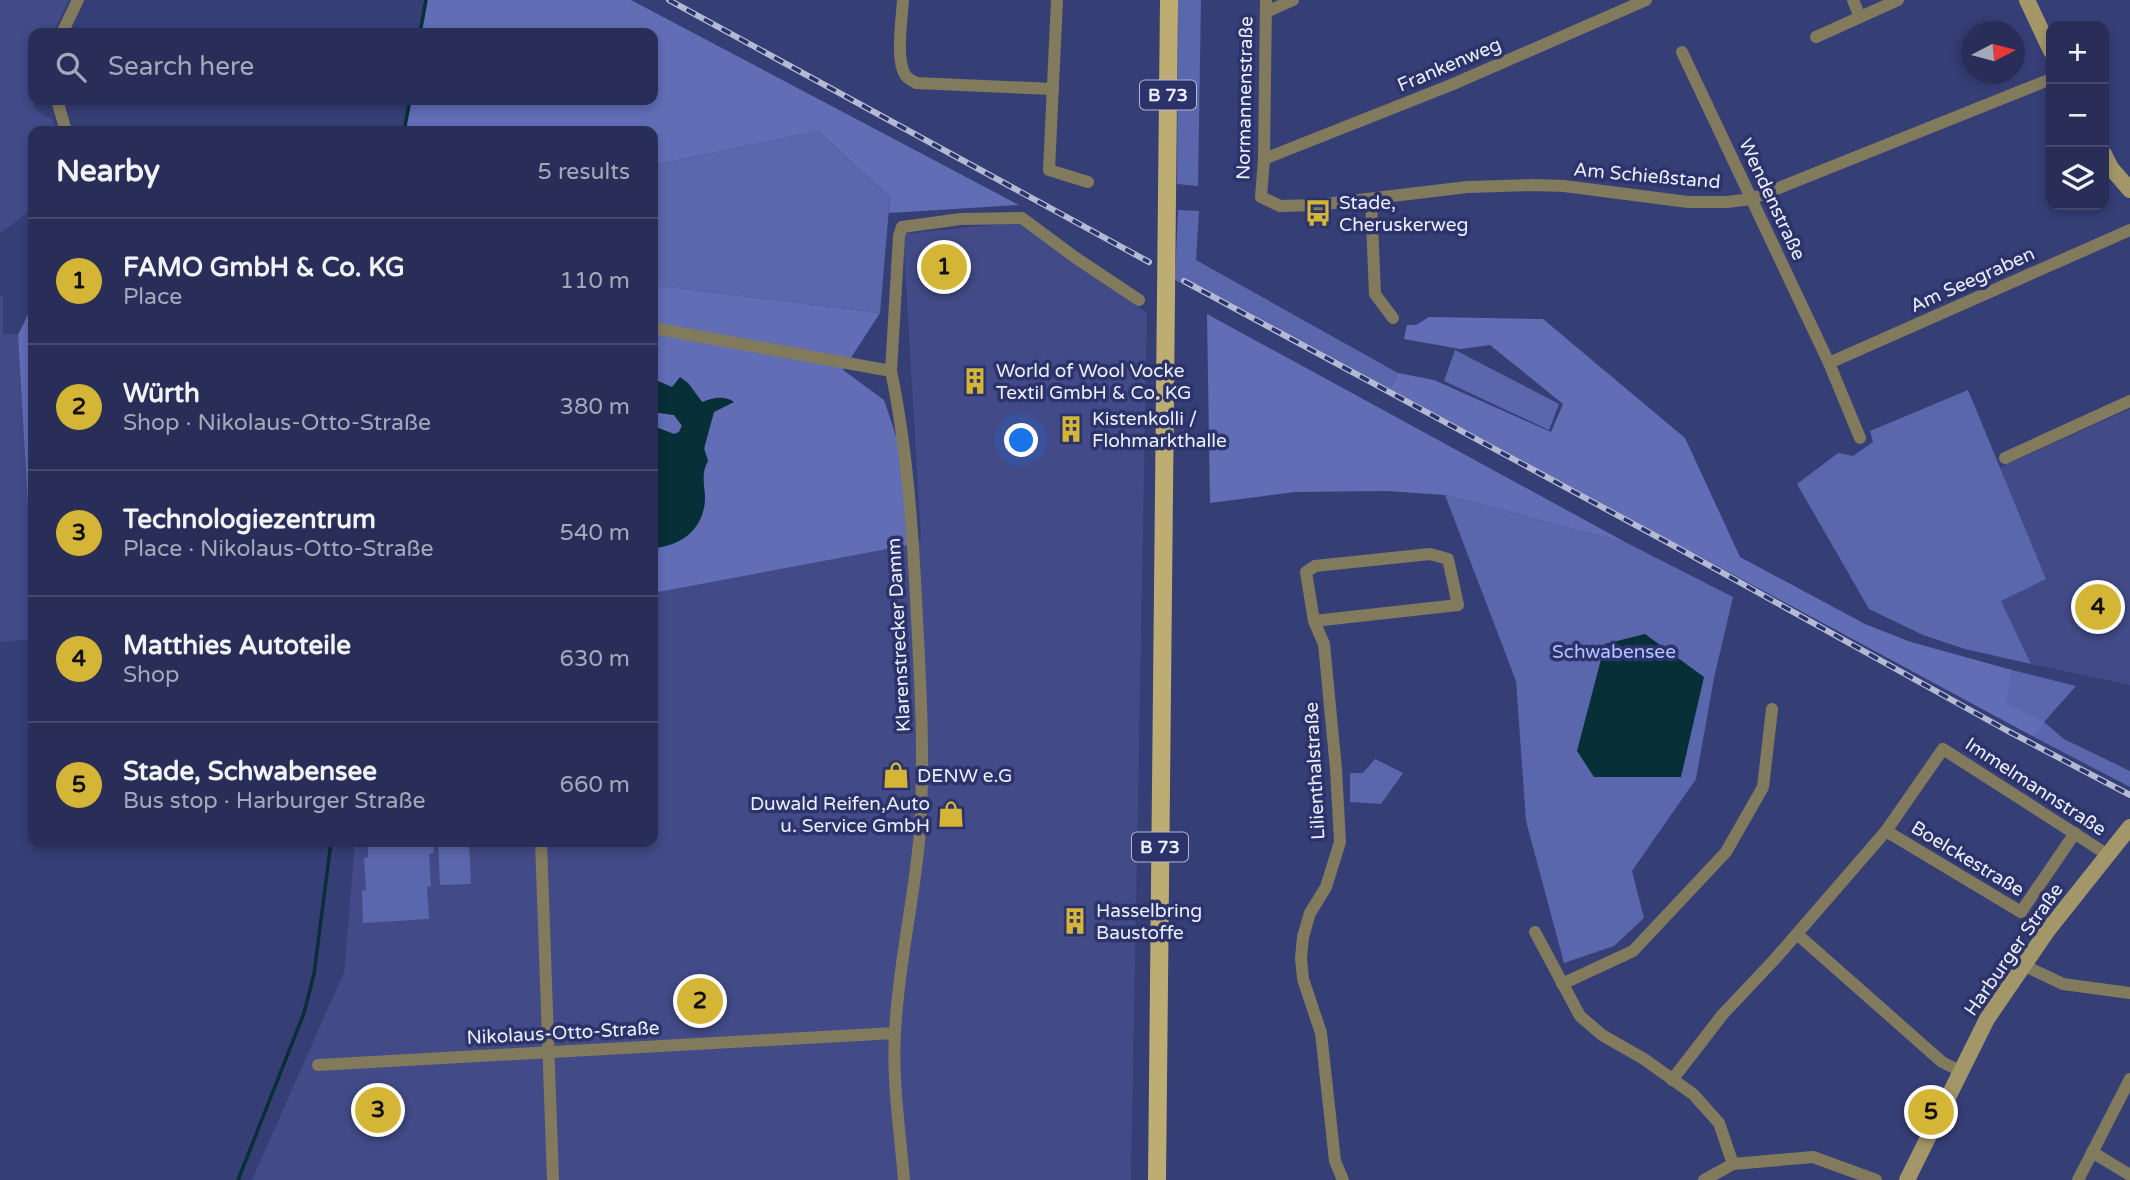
<!DOCTYPE html>
<html lang="en">
<head>
<meta charset="utf-8">
<style>
  :root { --surface:#282e58; --page:#30365e; --text:#f1f3f6; --muted:#a5a8ba; --line:#444a6e; --accent:#d5b535 }
  body { margin:0; font-family:"Varela Round",sans-serif; background:var(--page); color:var(--text) }
  .controls { position:absolute; right:21px; top:21px; display:grid; overflow:hidden; border-radius:14px; box-shadow:0 4px 10px #0003 }
  .controls button { width:63px; height:63px; display:grid; place-items:center; padding:0; border:0; border-bottom:2px solid var(--line); background:var(--surface); color:var(--text); font:35px sans-serif }
  .compass { position:absolute; left:1962px; top:21px; width:63px; height:63px; border-radius:50%; background:var(--surface); box-shadow:0 4px 10px #0003; rotate:84deg }
  .you { position:absolute; left:1022px; top:441px; width:24px; height:24px; margin:-18px; border:5px solid #fff; border-radius:50%; background:#1a73e8; box-shadow:0 0 0 10px #1a73e833 }
  .badge { display:grid; place-items:center; width:46px; height:46px; border-radius:50%; background:var(--accent); color:#111; font-size:23px; font-weight:700 }
  .pin { position:absolute; translate:-50% -50%; border:4px solid #fff; box-shadow:0 2px 7px #0006 }
  .list { margin:0; padding:0; list-style:none }
  h2 { display:flex; justify-content:space-between; align-items:center; height:91px; margin:0; padding:0 28px; font-size:30px }
  h2 small { font-size:23px; font-weight:400; color:var(--muted) }
  .list li { display:grid; grid-template-columns:46px 1fr auto; gap:21px; align-items:center; box-sizing:border-box; height:126px; padding:0 28px; border-top:2px solid var(--line) }
  .list b { display:block; font-size:26px; white-space:nowrap }
  .list p { margin:0; font-size:23px; white-space:nowrap; color:var(--muted) }
  .list em { font-size:23px; font-style:normal; color:var(--muted) }
  .icon { flex:none; width:38px; height:38px; fill:none; stroke:currentColor; stroke-width:2; stroke-linecap:round; stroke-linejoin:round }
  .map { position:relative; flex:none; width:2130px; height:1180px; overflow:hidden }
  .search { position:absolute; background:var(--surface); box-shadow:0 4px 10px #0003; left:28px; top:28px; width:630px; height:77px; display:flex; align-items:center; gap:18px; box-sizing:border-box; padding:0 24px; border-radius:14px; color:var(--muted); font-size:26px }
  .panel { position:absolute; background:var(--surface); box-shadow:0 4px 10px #0003; left:28px; top:126px; width:630px; height:721px; border-radius:14px }
  .map>svg:first-child { display:block }
</style>
</head>
<body>
<div class="map">
<svg width="2130" height="1180" viewBox="0 0 2130 1180">
  <rect width="100%" height="100%" fill="#363e76"/>
  <g fill="#424a87">
    <path d="M0,0H69L53,33H33V100L35,109L53,120L56,131H33V209L0,233Z"/>
    <path d="M1020,222L1147,313L1131,1180H252L344,972L355,842H653V593L909,545L921,540L903,234Z"/>
    <path d="M0,296H3V334L18,335L33,592V639L0,642Z"/>
    <path d="M2130,409V685L2031,664L2000,600L2046,579L2000,467Z"/>
  </g>
  <g fill="#5b67ac">
    <path d="M1178,0H1201L1198,186L1177,184Z"/>
    <path d="M818,131L890,197L880,313L653,285V165Z"/>
    <path d="M1178,210L1199,211L1196,260L1398,373L1390,389L1175,280Z"/>
    <path d="M1455,350L1559,404L1549,430L1444,381Z"/>
    <path d="M1968,390L2046,579L2001,601L2031,664L1965,649L1923,635L1869,609L1797,484L1838,453L1853,456L1873,442L1870,431Z"/>
    <path d="M1445,495L1627,543L1733,597L1714,678L1696,779L1632,871L1644,918L1614,946L1564,963L1526,821L1516,681Z"/>
    <path d="M2012,670L2076,686L2044,722L2064,739L2130,771V787L2034,737L2043,722L2005,703Z"/>
    <path d="M1375,759L1403,773L1381,804L1350,802V773H1363Z"/>
    <path d="M368,842H433L434,853L429,854L431,886L427,887L429,919L363,923L362,891L366,890L364,858L368,857Z"/>
    <path d="M438,842H469L471,884L440,885Z"/>
  </g>
  <g fill="#616db5">
    <path d="M426,0H631L1019,205L889,213L890,197L818,131L653,165V131H404L410,100H653V33H420Z"/>
    <path d="M653,285L880,313L843,370L884,400L899,445L909,545L653,593V548L662,547L705,497C704,484 701,473 708,461L704,449L714,411L702,402L688,383L672,388L653,379Z"/>
    <path d="M33,304V592L18,335Z"/>
    <path d="M1207,314L1627,543L1445,495L1386,491L1295,492L1210,503Z"/>
    <path d="M1429,317L1543,319L1685,438L1740,557L1865,624L1911,642L2012,670L2006,703L2044,722L2034,737L1390,389L1398,373L1434,380L1551,432L1563,404L1490,345L1460,349L1404,339L1407,325H1416Z"/>
    <path d="M653,412L674,415L682,425L679,432L674,434L653,426Z"/>
  </g>
  <g fill="#072f37">
    <path d="M680,377L688,383L702,402C713,398 724,395 734,402L714,412L704,448L708,461C700,474 705,486 705,500C703,530 681,546 653,548C653,533 656,504 653,493V426L674,434L679,432L682,426L674,415L653,412V379L672,387Z"/>
    <path d="M1645,634L1704,677L1681,777H1594L1577,751L1605,644Z"/>
  </g>
  <g fill="none" stroke-linecap="round" stroke-linejoin="round">
    <g stroke="#072f37" stroke-width="3.5">
      <path d="M420,33L426,0"/>
      <path d="M404,131L410,100"/>
      <path d="M238,1180L304,1013L314,974L331,842"/>
    </g>
    <g stroke="#817a5d" stroke-width="12">
      <path d="M903,0C902,18 895,62 906,76C908,79 912,80 916,83L1053,89"/>
      <path d="M1057,0L1049,170L1088,182"/>
      <path d="M1266,0L1264,159L1261,197L1280,206L1317,205L1467,187L1533,185L1564,186L1688,202H1727L1751,199L2051,79"/>
      <path d="M1853,0L1860,17"/>
      <path d="M1266,12L1293,0"/>
      <path d="M62,33L78,0"/>
      <path d="M1816,37L1898,0"/>
      <path d="M1682,52L1829,363L1860,438"/>
      <path d="M57,100L66,131"/>
      <path d="M1264,159L1451,85L1646,0"/>
      <path d="M1371,199L1375,294L1393,318"/>
      <path d="M653,328L891,371C908,452 913,536 917,619C921,693 925,768 919,842C913,905 898,968 895,1032C892,1081 900,1131 904,1180"/>
      <path d="M1829,363L2130,230"/>
      <path d="M891,371L899,236L902,227L961,219L1022,218L1076,258L1139,300"/>
      <path d="M2005,458L2130,401"/>
      <path d="M1314,621L1458,605L1448,559L1430,554L1315,566L1306,572L1314,621L1324,644L1336,769L1340,842L1326,887L1310,913L1303,937L1301,958L1303,979L1321,1033L1335,1161L1343,1180"/>
      <path d="M1886,831L2021,912L2075,833"/>
      <path d="M541,842L553,1180"/>
      <path d="M1535,932L1580,1016L1602,1035L1644,1059L1693,1094L1719,1123L1733,1164"/>
      <path d="M1797,934L1942,1062L1960,1071"/>
      <path d="M2023,965L2063,984L2130,993"/>
      <path d="M1562,984L1633,951L1726,852L1763,787L1772,709"/>
      <path d="M318,1065L895,1033"/>
      <path d="M1672,1080L1723,1014L1775,959L1886,831L1943,749L2108,855"/>
      <path d="M2092,1152L2130,1175"/>
      <path d="M1704,1180L1733,1164L1813,1157L1876,1180"/>
      <path d="M2078,1180L2130,1079"/>
    </g>
    <g stroke="#a39769" stroke-width="16">
      <path d="M2027,0L2051,51"/>
      <path d="M2104,154L2111,168L2130,190"/>
      <path d="M1907,1180L1987,1019L2048,930L2130,827"/>
    </g>
    <path stroke="#bdad72" stroke-width="18" d="M1157,1180L1169,0"/>
    <defs>
      <g id="rail">
        <path d="M669,0L1149,262"/>
        <path d="M1184,281L1678,548L2006,730L2130,795"/>
      </g>
    </defs>
    <use href="#rail" stroke="#b5bad4" stroke-width="6"/>
    <use href="#rail" stroke="#2c336a" stroke-width="3.5" stroke-dasharray="10" stroke-linecap="butt"/>
  </g>
  <defs>
    <symbol id="bus-bare" viewBox="-9 -9 18 18"><path d="M-5-6H5V4H4V6H2V4H-2V6H-4V4H-5ZM-3.5-4V0h7V-4ZM-3.5 1.2v1.5H-2V1.2ZM2 1.2v1.5H3.5V1.2Z" fill="#d5b535" stroke="#2c336a" stroke-width="2.5" paint-order="stroke"/></symbol>
    <symbol id="building-bare" viewBox="-9 -9 18 18"><path d="M-4-6H4V6H1V3H-1V6H-4ZM-2.5-4.3h1.7v1.8h-1.7ZM.8-4.3h1.7v1.8H.8ZM-2.5-1h1.7V.8h-1.7ZM.8-1h1.7V.8H.8Z" fill="#d5b535" stroke="#2c336a" stroke-width="2.5" paint-order="stroke"/></symbol>
    <symbol id="shop-bare" viewBox="-9 -9 18 18"><path d="M-5-2.5h2.3a2.7 3.5 0 0 1 5.4 0H5L5.5 6h-11ZM-1.5-2.5h3a1.5 2.3 0 0 0-3 0Z" fill="#d5b535" stroke="#2c336a" stroke-width="2.5" paint-order="stroke"/></symbol>
  </defs>
  <g fill-rule="evenodd">
    <use href="#bus-bare" x="1299" y="194" width="38" height="38"/>
    <use href="#building-bare" x="956" y="362" width="38" height="38"/>
    <use href="#building-bare" x="1052" y="410" width="38" height="38"/>
    <use href="#shop-bare" x="877" y="756" width="38" height="38"/>
    <use href="#shop-bare" x="932" y="795" width="38" height="38"/>
    <use href="#building-bare" x="1056" y="902" width="38" height="38"/>
  </g>
  <g text-anchor="middle" stroke-width="7" stroke-linejoin="round" paint-order="stroke">
    <g fill="#2c336a" stroke="#b2b6d0" stroke-width="2">
      <rect x="1140" y="80.5" width="56" height="29" rx="5"/>
      <rect x="1132" y="832.5" width="56" height="29" rx="5"/>
    </g>
    <g font-size="18" font-weight="bold" fill="#ebeefc">
      <text x="1168" y="101">B 73</text>
      <text x="1160" y="853">B 73</text>
    </g>
    <g font-size="19" fill="#ebeefc" stroke="#2c336a">
      <text transform="translate(1449 64) rotate(-23)" y="7">Frankenweg</text>
      <text transform="translate(1244 98) rotate(-89)" y="7">Normannenstraße</text>
      <text transform="translate(1647 175) rotate(5)" y="7">Am Schießstand</text>
      <text transform="translate(1773 199) rotate(65)" y="7">Wendenstraße</text>
      <text transform="translate(1972 279) rotate(-24)" y="7">Am Seegraben</text>
      <text transform="translate(898 635) rotate(-93)" y="7">Klarenstrecker Damm</text>
      <text transform="translate(1314 771) rotate(-93)" y="7">Lilienthalstraße</text>
      <text transform="translate(2036 786) rotate(33)" y="7">Immelmannstraße</text>
      <text transform="translate(1968 858) rotate(31)" y="7">Boelckestraße</text>
      <text transform="translate(2013 949) rotate(-55)" y="7">Harburger Straße</text>
      <text transform="translate(563 1032) rotate(-3)" y="7">Nikolaus-Otto-Straße</text>
    </g>
    <g font-size="19" fill="#ebeefc" stroke="#2c336a" text-anchor="start">
      <text x="1339" y="209">Stade,<tspan x="1339" dy="22">Cheruskerweg</tspan></text>
      <text x="996" y="377">World of Wool Vocke<tspan x="996" dy="22">Textil GmbH &amp; Co. KG</tspan></text>
      <text x="1092" y="425">Kistenkolli /<tspan x="1092" dy="22">Flohmarkthalle</tspan></text>
      <text x="917" y="782">DENW e.G</text>
      <text x="930" y="810" text-anchor="end">Duwald Reifen,Auto<tspan x="930" dy="22">u. Service GmbH</tspan></text>
      <text x="1096" y="917">Hasselbring<tspan x="1096" dy="22">Baustoffe</tspan></text>
    </g>
    <g font-size="19" fill="#b5c2fe" stroke="#2c336a">
      <text x="1614" y="658">Schwabensee</text>
    </g>
  </g>
</svg>
<div class="controls">
<button>+</button>
<button>−</button>
<button><svg class="icon" aria-label="layers" viewBox="0 0 24 24"><path d="M12 4l9 5-9 5-9-5zM3 14l9 5 9-5"/></svg></button>
</div>
<svg class="compass" viewBox="-18 -18 36 36"><path d="M0-13l5 13h-10z" fill="#e53935"/><path d="M0 13l5-13h-10z" fill="#a5a8ba"/></svg>
<div class="you"></div>
<div class="pin badge" style="left:944px;top:267px">1</div>
<div class="pin badge" style="left:700px;top:1001px">2</div>
<div class="pin badge" style="left:378px;top:1110px">3</div>
<div class="pin badge" style="left:2098px;top:607px">4</div>
<div class="pin badge" style="left:1931px;top:1112px">5</div>
<div class="search"><svg class="icon" aria-label="search" viewBox="0 0 24 24"><circle cx="10" cy="10" r="6"/><path d="M15 15l6 6"/></svg>Search here</div>
<section class="panel">
<h2>Nearby<small>5 results</small></h2>
<ul class="list">
<li><span class="badge">1</span><div><b>FAMO GmbH &amp; Co. KG</b><p>Place</p></div><em>110 m</em></li>
<li><span class="badge">2</span><div><b>Würth</b><p>Shop · Nikolaus-Otto-Straße</p></div><em>380 m</em></li>
<li><span class="badge">3</span><div><b>Technologiezentrum</b><p>Place · Nikolaus-Otto-Straße</p></div><em>540 m</em></li>
<li><span class="badge">4</span><div><b>Matthies Autoteile</b><p>Shop</p></div><em>630 m</em></li>
<li><span class="badge">5</span><div><b>Stade, Schwabensee</b><p>Bus stop · Harburger Straße</p></div><em>660 m</em></li>
</ul>
</section>
</div>
</body>
</html>
